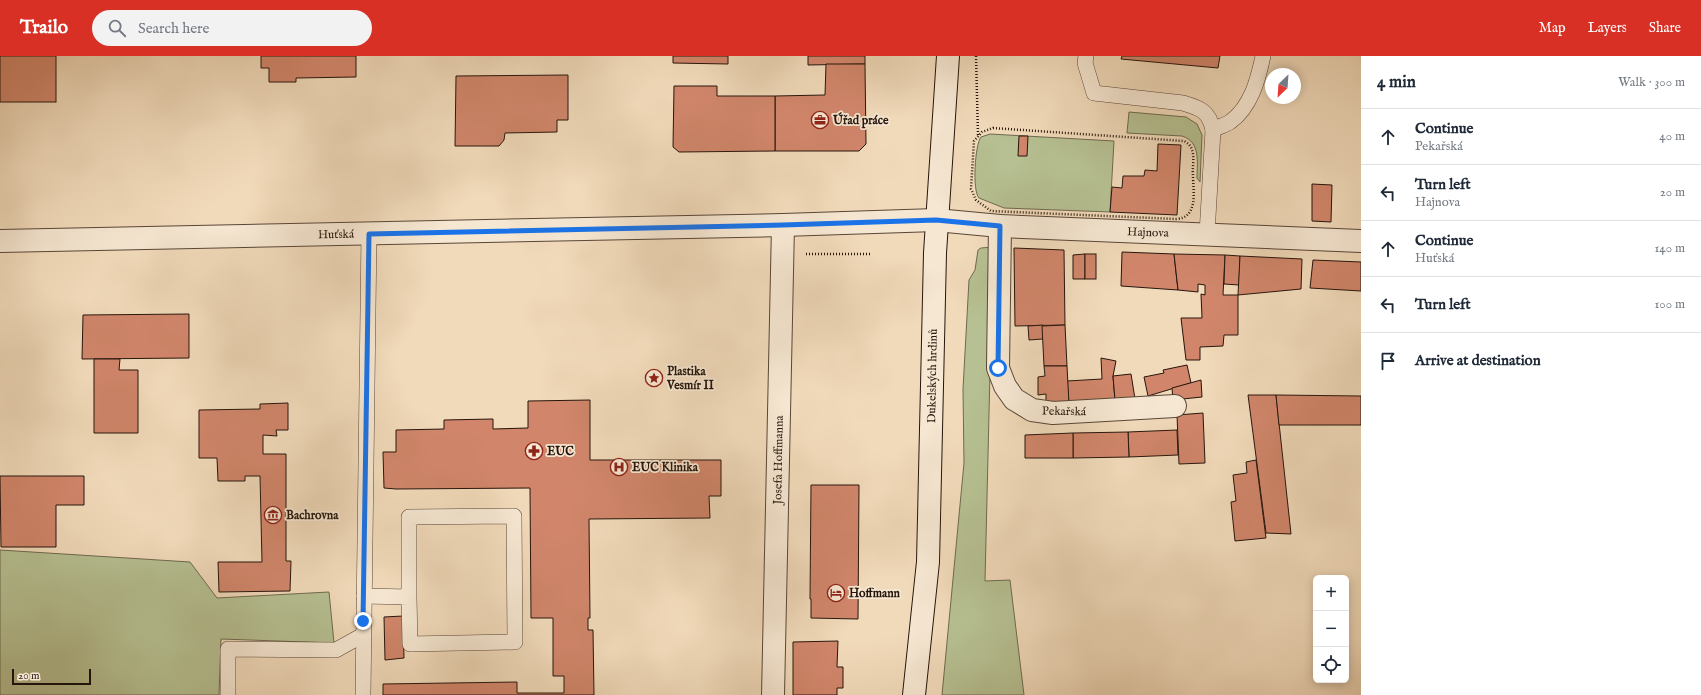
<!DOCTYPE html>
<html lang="en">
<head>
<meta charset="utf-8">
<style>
  :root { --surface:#fff; --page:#f2f2f3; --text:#1f2937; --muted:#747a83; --line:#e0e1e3; --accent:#d93025 }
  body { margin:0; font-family:"IM FELL English",serif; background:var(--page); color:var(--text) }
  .controls { position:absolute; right:12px; bottom:12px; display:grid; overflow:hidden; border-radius:6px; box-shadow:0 2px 10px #0003 }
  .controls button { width:36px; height:36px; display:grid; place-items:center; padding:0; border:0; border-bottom:1px solid var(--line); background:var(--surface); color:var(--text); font:20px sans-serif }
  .compass { position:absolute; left:1265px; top:12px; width:36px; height:36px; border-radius:50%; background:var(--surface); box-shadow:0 2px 10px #0003; rotate:205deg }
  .scale { position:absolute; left:12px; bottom:10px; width:79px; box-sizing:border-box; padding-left:4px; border:2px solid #26150c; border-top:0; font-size:11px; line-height:14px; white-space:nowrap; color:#26150c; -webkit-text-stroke:3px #f6e7d2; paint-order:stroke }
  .stop { position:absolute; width:12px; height:12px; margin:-9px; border:3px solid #1a73e8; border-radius:50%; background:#fff }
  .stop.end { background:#1a73e8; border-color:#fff; box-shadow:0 1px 4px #0008 }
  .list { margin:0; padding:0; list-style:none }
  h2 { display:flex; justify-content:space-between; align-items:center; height:52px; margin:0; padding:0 16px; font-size:17px }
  h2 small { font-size:13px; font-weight:400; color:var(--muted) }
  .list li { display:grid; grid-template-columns:26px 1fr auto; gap:12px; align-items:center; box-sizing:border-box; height:56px; padding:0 16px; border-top:1px solid var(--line) }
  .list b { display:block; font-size:15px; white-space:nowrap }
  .list p { margin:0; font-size:13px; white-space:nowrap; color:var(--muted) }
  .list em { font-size:13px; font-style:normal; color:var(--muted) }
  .icon { flex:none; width:22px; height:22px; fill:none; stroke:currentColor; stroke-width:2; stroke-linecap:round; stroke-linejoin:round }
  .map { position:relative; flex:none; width:1361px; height:639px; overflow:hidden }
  header { display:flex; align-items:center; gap:24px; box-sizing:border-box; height:56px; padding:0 20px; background:var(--accent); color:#fff }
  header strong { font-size:19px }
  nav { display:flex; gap:22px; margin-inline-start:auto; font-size:14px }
  .search { width:280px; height:36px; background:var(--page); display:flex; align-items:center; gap:10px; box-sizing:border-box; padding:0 14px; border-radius:22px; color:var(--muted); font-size:15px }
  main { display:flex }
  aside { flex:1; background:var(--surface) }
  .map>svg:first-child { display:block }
</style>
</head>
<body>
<header>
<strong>Trailo</strong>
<div class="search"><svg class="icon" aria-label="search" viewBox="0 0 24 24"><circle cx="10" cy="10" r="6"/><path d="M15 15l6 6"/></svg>Search here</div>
<nav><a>Map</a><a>Layers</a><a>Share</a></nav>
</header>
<main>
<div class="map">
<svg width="1361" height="639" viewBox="0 0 1361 639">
  <rect width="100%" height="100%" fill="#f1daba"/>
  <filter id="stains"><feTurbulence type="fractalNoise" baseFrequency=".005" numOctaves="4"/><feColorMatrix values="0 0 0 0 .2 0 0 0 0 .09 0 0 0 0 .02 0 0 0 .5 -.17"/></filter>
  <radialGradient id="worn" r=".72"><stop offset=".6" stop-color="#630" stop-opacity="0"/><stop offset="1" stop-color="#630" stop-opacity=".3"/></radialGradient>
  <g fill="#b6c092" stroke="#6e6a4f">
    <path d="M1129,56L1186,61L1197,68L1202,79L1200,126L1197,122C1197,106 1201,86 1182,80L1127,77Z"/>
    <path d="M990,78L1114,85L1110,156L1004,152L979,142C972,135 975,88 981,81Z"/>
    <path d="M993,191L985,525L1010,524L1024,639H942L964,407L963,333L969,224L975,214L978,194L981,192Z"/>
    <path d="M0,494L190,506L217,542L329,536L334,587L221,583L219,639H0Z"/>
  </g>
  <g fill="#d1866b" stroke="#26150c">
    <rect x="0" y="0" width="56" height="46"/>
    <path d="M261,0H356V21L296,22V26H269V12H261Z"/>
    <path d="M673,0H728V8L673,7Z"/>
    <path d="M808,0H865V8L808,9Z"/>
    <path d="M1122,0H1220L1218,12L1121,3Z"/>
    <path d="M826,8H865L866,88L859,95H775V40L825,39Z"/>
    <path d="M568,19V64H557V76L505,77L504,84L499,90H455L456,20Z"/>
    <path d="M674,30H717V40H775V95L679,96L673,91Z"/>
    <path d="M1019,80H1028L1027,100H1018Z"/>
    <path d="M1158,88L1181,89L1177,159L1110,156L1112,131L1122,132L1123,120H1144L1145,114L1157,115Z"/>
    <path d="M1312,128L1332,129L1331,166L1312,165Z"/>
    <path d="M1014,192L1064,194L1065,269L1015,270Z"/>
    <path d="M1122,196L1174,198L1178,234L1121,230Z"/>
    <path d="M1085,198V223H1073V199Z"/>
    <rect x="1085" y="198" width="11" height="25"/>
    <path d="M1174,198L1225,199L1223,239H1238V279H1224L1223,290L1200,291V304H1186L1181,262H1202L1201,238L1205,239V229L1198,228V236L1178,234Z"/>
    <path d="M1225,199L1240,200L1239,229L1224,228Z"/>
    <path d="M1240,200L1302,203L1301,233L1238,239Z"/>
    <path d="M1313,204L1361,206V235L1310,232Z"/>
    <path d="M189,258V302L82,303L83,259Z"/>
    <path d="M1043,269V283L1029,284L1028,270Z"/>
    <path d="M1065,269L1067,310H1044L1042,270Z"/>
    <path d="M1101,302L1116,305L1113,320L1115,344L1069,348L1067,325L1102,323Z"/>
    <path d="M94,303H120L119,314H138V377H94Z"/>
    <path d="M1187,309L1191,327L1148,340L1144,321L1164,317L1163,314Z"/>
    <path d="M1044,310H1067L1069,348L1046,350V338L1038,339V321L1045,320Z"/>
    <path d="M1131,318L1135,343L1115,344L1113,320Z"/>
    <path d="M1201,324L1202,341L1173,344L1172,332Z"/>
    <path d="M1248,339H1276L1291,478L1266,477Z"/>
    <path d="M1276,339L1361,340V369H1279Z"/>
    <path d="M590,344V404H721V440H709L710,462L589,463L590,562H588V574H593L594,639H383V628L517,626V637H564V620H553V562H531L530,432L396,433L384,432L383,396H396V374L444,373V364L493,363V373L528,372V345Z"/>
    <path d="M288,347V374H276L277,380L263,379V398H286V505H291L290,535L219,536L218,506H262L260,420H245V425H218L217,402H199V354L260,353V348Z"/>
    <path d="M1203,357L1205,407L1179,408L1177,359Z"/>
    <path d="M1177,374L1178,399L1129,401L1128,376Z"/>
    <path d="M1128,376L1129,401L1073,402V377Z"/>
    <path d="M1073,377V402H1025V379Z"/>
    <path d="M1256,404L1266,482L1235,485L1231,446L1236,445L1233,419L1247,417L1246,406Z"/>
    <path d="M0,420H84V449H56V491H1Z"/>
    <path d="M811,429H859L858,563L811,562V543H810Z"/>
    <path d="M403,560L404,602L385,604L384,561Z"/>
    <path d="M838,585L837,611H843V632H837V639H793V586Z"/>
  </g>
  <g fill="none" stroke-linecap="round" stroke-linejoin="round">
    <defs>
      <g id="service">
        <path d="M1086,0L1085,7L1094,37L1183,47C1200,52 1209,55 1213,74"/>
        <path d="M1207,178L1213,74C1218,71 1225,69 1230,66C1251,51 1258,24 1263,0"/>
        <path d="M364,540L409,541L410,588L515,586L514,460L409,461V541"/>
        <path d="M228,639V593L336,594L363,579"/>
        <path d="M363,639L369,177"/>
      </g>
      <g id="minor">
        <path d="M1000,170L998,312L1005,330L1014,343L1032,354L1053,357L1175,350"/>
        <path d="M0,185L783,169L936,164L1000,170L1361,185"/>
        <path d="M773,639L783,169"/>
      </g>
      <path id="secondary" d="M914,639L928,506L935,197L948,0"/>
    </defs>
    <use href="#service" stroke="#594638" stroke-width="16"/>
    <use href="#minor" stroke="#594638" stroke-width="24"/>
    <use href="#secondary" stroke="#26150c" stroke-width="24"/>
    <g stroke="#26150c" stroke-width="2.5" stroke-dasharray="1 2" stroke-linecap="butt">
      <path d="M976,0L978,79"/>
      <path d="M993,72L1184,85C1188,87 1191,90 1192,94C1195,102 1192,111 1193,119C1193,134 1199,162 1176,163L991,155L976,144L971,133L974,85L982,76Z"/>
      <path d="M806,198H872"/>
    </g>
    <use href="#service" stroke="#f6e7d2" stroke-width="15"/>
    <use href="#minor" stroke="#f6e7d2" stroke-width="22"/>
    <use href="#secondary" stroke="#f6e7d2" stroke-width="22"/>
  </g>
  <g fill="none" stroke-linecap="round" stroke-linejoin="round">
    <path stroke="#1a73e8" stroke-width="5" d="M363,565L369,178L783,169L936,164L1000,170L998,312"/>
  </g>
  <defs>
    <symbol id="office-ring" viewBox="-11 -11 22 22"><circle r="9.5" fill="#f6e7d2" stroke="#8f2418" stroke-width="1.5"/><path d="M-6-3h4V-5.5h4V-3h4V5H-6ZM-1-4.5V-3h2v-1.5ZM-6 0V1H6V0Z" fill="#8f2418"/></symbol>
    <symbol id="sight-ring" viewBox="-11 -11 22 22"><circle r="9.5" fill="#f6e7d2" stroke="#8f2418" stroke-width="1.5"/><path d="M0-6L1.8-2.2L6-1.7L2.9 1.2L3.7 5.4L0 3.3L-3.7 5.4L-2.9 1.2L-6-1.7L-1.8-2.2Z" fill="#8f2418"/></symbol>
    <symbol id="pharmacy-ring" viewBox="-11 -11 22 22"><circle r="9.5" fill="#f6e7d2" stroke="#8f2418" stroke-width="1.5"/><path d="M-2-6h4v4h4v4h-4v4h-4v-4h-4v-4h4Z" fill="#8f2418"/></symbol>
    <symbol id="hospital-ring" viewBox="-11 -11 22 22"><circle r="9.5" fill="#f6e7d2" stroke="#8f2418" stroke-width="1.5"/><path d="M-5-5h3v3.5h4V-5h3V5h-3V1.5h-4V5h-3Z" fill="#8f2418"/></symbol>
    <symbol id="museum-ring" viewBox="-11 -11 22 22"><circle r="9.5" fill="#f6e7d2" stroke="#8f2418" stroke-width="1.5"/><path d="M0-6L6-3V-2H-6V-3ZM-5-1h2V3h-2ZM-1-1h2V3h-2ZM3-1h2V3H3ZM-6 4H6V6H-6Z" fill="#8f2418"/></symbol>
    <symbol id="hotel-ring" viewBox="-11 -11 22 22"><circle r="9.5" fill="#f6e7d2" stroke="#8f2418" stroke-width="1.5"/><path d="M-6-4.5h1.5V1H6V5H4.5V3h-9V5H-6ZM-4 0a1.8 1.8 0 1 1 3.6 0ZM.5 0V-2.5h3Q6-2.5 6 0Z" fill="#8f2418"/></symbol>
  </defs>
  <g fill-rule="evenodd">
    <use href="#office-ring" x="810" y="54" width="20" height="20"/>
    <use href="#sight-ring" x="644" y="312" width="20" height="20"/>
    <use href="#pharmacy-ring" x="524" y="385" width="20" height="20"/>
    <use href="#hospital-ring" x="609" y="401" width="20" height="20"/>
    <use href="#museum-ring" x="263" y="449" width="20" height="20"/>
    <use href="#hotel-ring" x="826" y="527" width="20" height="20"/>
  </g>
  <g text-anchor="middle" stroke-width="3.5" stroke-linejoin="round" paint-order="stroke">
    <g font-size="12" font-weight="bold" fill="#26150c" stroke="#f6e7d2" text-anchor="start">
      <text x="833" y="68">Úřad práce</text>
      <text x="667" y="319">Plastika<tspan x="667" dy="14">Vesmír II</tspan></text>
      <text x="547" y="399">EUC</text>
      <text x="632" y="415">EUC Klinika</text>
      <text x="286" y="463">Bachrovna</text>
      <text x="849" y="541">Hoffmann</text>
    </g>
    <g font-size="12" fill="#26150c" stroke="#f6e7d2">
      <text transform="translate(1148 176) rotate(2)" y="4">Hajnova</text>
      <text transform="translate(336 178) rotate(-1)" y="4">Huťská</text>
      <text transform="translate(932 320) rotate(-89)" y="4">Dukelských hrdinů</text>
      <text transform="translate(1064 355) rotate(1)" y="4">Pekařská</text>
      <text transform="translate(778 404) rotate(-89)" y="4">Josefa Hoffmanna</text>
    </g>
  </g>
  <rect width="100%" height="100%" filter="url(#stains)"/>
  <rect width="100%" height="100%" fill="url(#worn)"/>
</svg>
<div class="controls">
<button>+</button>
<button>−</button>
<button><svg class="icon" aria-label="locate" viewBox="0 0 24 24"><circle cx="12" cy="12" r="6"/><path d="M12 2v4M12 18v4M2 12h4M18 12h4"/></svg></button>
</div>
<svg class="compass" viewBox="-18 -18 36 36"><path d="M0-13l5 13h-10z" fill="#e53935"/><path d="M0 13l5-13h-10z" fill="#747a83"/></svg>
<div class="scale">20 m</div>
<div class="stop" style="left:998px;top:312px"></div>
<div class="stop end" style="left:363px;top:565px"></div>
</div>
<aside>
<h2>4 min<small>Walk · 300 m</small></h2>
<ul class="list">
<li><svg class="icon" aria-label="ahead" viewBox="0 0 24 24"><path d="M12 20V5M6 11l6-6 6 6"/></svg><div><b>Continue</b><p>Pekařská</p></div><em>40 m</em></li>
<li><svg class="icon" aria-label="left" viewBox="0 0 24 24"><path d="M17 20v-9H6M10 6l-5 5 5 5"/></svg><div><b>Turn left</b><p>Hajnova</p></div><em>20 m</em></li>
<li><svg class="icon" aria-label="ahead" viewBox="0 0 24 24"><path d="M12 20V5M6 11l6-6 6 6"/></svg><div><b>Continue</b><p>Huťská</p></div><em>140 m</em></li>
<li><svg class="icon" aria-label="left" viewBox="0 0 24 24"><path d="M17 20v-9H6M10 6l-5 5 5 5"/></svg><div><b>Turn left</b></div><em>100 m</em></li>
<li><svg class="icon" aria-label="arrive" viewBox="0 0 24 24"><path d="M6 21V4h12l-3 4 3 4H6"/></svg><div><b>Arrive at destination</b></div></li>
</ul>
</aside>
</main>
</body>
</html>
